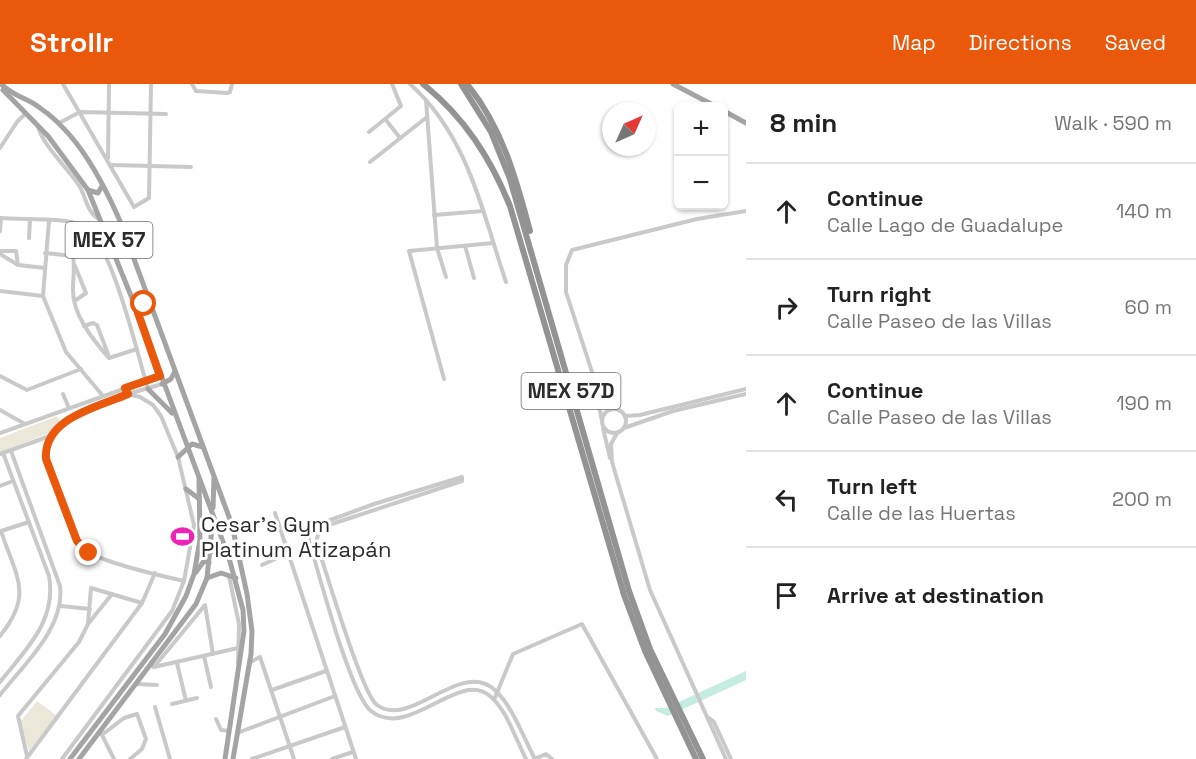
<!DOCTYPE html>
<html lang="en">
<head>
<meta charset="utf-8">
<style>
  :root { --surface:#fff; --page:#f2f2f2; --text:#222; --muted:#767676; --line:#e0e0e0; --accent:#ea580c }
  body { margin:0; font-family:"Space Grotesk",sans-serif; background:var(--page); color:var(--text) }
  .controls { position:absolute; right:18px; top:18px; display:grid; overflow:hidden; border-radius:9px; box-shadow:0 2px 4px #0004 }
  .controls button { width:54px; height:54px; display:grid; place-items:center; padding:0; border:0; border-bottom:2px solid var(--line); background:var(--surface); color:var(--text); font:30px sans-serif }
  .compass { position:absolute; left:602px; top:18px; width:54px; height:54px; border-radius:50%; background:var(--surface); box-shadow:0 2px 4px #0004; rotate:45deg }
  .stop { position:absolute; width:18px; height:18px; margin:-14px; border:4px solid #ea580c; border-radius:50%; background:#fff }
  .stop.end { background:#ea580c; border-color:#fff; box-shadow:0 2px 6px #0008 }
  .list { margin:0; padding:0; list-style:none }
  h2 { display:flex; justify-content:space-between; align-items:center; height:78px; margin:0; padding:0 24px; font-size:26px }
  h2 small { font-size:20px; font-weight:400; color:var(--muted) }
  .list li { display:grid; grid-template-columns:39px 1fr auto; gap:18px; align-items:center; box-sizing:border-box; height:96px; padding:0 24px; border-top:2px solid var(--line) }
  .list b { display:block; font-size:22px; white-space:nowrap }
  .list p { margin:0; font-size:20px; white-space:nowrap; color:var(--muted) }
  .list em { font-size:20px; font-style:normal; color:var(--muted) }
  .icon { flex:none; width:33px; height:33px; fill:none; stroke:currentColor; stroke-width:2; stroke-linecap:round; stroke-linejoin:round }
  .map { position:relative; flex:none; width:746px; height:675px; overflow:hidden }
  header { display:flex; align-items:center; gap:36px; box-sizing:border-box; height:84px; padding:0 30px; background:var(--accent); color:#fff }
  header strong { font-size:28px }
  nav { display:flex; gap:33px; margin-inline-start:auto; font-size:21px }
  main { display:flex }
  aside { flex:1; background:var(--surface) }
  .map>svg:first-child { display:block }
</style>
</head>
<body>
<header>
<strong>Strollr</strong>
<nav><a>Map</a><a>Directions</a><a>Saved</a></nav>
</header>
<main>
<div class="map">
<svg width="746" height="675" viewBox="0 0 746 675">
  <rect width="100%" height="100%" fill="#fff"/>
  <g fill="#ebe8d9">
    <path d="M57,332L60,337L47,350L0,368V354Z"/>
    <path d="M37,617L57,632L29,667L20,638Z"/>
  </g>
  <path fill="#c4ece2" d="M746,587V596L668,632L656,627L655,624H666Z"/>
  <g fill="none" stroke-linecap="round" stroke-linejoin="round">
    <g stroke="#c9c9c9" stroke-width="4">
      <path d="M63,0L134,123L149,114L151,0"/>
      <path d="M192,0L196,7L227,9L230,8L232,0"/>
      <path d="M410,0C468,52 482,127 506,198"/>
      <path d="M426,16L437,164L446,193"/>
      <path d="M386,36L400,54"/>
      <path d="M59,39L80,28L166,30"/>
      <path d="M38,42C42,61 69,85 80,103C86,114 87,128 99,135"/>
      <path d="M369,48L401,22L392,0"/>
      <path d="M0,64L17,38L26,29"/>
      <path d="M108,74L109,0"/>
      <path d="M370,78L427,33"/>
      <path d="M112,81L191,83"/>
      <path d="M434,131L483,127"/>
      <path d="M0,134C23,136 62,133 82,141C111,153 138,273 148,305"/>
      <path d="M49,137L43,212L66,268L103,312"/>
      <path d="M0,147L1,134"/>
      <path d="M29,154L30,136"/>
      <path d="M465,162L474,194"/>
      <path d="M0,167H16L18,181"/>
      <path d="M45,169L73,172C75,184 73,193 73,205C72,230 93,256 109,274"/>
      <path d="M0,170L18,181L45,184"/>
      <path d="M75,182L86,209L76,216"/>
      <path d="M0,207L43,212"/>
      <path d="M84,242L93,239L97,241L108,270"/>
      <path d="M109,274L137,265"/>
      <path d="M0,292L27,306L81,285"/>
      <path d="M444,295L409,167L493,159"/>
      <path d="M597,300L610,326"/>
      <path d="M63,310L69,324"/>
      <circle cx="614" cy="337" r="12"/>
      <path d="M0,326L25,340"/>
      <path d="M625,332L640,331L746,305"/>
      <path d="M602,337L593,291L566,208V181L572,166L697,135L746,127"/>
      <path d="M603,344L610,374"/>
      <path d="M624,344L673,327L746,310"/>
      <path d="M0,349L160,292"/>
      <path d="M617,349L611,360L612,378L650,506L726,675"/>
      <path d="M50,352L45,365L46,375C54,396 68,450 83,464C97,478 162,492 184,497"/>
      <path d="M0,370L50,352L65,337L128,310L162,300"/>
      <path d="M0,402L13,397"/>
      <path d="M275,429L356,675"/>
      <path d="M1,447L29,438"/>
      <path d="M262,481L288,469"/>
      <path d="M229,492L239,540L238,579"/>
      <path d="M61,522L90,525"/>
      <path d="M88,539L91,504L142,519"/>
      <path d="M0,552C34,510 16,493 1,447"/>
      <path d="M204,572L211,603"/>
      <path d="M260,573L294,675"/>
      <path d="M177,579L186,617"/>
      <path d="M249,579L260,573"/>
      <path d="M150,581L154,583L205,521L213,570"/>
      <path d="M154,583L238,564"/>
      <path d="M0,598C26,565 57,537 49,492L3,369"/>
      <path d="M136,600L157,601"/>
      <path d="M272,606L326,587"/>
      <path d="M0,611C25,579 65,544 60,502L11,367"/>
      <path d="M494,616L513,570L582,540L657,675"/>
      <path d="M172,620L197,614"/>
      <path d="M155,623L170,675"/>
      <path d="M709,634L714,638L731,675"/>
      <path d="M216,635L221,646L229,647"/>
      <path d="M101,649L114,675"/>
      <path d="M237,649L335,612"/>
      <path d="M103,650L124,634L137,630L146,655L142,665L130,675"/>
      <path d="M27,672L18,632L79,558L88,540L112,510"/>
      <path d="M26,675L142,519L155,489"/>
      <path d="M62,675L172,527L184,497L194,441L178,373L161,332L153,321L140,313L128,310L125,304"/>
      <path d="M252,675L345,643"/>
      <path d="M332,675L353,668"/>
      <path d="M526,675C516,656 507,626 490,612C458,585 409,657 371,627C350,610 319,489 309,457V449L314,442L374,420L462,393V397L320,444L316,458C325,483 362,611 377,621C411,646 461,573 496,607C514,625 523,653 535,675"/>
      <path d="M534,675L546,670L552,675"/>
    </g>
    <g stroke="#a4a4a4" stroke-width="5">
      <path d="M1,0C16,14 26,13 40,24C78,50 102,96 120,137L232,441L247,510L252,547L251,570L233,675"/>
      <path d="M673,0L715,22"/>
      <path d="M3,6L48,52L88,106L138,229L229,474L243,526L244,547L225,675"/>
      <path d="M724,27L746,39"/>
      <path d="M88,106L98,109L102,102"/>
      <path d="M138,229L144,220L151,224"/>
      <path d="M162,300L171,295L175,287"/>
      <path d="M148,305L172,329"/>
      <path d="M178,373L192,360L203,363"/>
      <path d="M186,405L198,414"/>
      <path d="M213,424L214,394"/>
      <path d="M200,456L207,465L229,474"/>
      <path d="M196,488L204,477L209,479"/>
      <path d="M207,494L221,489L236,494"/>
      <path d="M70,675L165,550L186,512L194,490L200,456L199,395"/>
      <path d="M79,675L196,520L207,494L213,433"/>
    </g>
    <g stroke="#939393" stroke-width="6">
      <path d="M423,0C464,33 490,73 510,122L624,511L645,567L696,675"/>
      <path d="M461,0L491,48L510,95L629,507L650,565L703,675"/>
      <path d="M467,0C502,43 516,94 530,147"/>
    </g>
  </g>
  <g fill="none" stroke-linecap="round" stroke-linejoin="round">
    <path stroke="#ea580c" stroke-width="8" d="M89,469L77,457L46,375C43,334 98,323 128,310L125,304L160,292L138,229L144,220"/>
  </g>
  <defs>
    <symbol id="stadium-bare" viewBox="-9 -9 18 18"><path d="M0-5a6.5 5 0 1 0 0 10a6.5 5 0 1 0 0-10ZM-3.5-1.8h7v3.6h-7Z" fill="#ee24b6" stroke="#fff" stroke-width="2.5" paint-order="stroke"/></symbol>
  </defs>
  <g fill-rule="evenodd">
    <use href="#stadium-bare" x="166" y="436" width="33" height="33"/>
  </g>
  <g text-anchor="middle" stroke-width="6" stroke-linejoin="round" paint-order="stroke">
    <g fill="#fff" stroke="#6b6b6b" stroke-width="1.5">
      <rect x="65.5" y="138" width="87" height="36" rx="4.5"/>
      <rect x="521.5" y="289" width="99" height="36" rx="4.5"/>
    </g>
    <g font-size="21" font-weight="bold" fill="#2c2c2c">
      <text x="109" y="163">MEX 57</text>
      <text x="571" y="314">MEX 57D</text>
    </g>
    <g font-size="22" fill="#2c2c2c" stroke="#fff" text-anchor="start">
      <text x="201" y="448">Cesar's Gym<tspan x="201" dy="25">Platinum Atizapán</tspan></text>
    </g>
  </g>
</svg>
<div class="controls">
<button>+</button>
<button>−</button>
</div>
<svg class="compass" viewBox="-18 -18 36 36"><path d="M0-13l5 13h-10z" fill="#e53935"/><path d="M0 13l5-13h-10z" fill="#767676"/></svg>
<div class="stop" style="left:144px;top:220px"></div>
<div class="stop end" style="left:89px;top:469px"></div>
</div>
<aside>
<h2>8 min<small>Walk · 590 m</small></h2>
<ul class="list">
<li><svg class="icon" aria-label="ahead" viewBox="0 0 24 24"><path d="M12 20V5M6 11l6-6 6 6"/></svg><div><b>Continue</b><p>Calle Lago de Guadalupe</p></div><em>140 m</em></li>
<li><svg class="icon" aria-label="right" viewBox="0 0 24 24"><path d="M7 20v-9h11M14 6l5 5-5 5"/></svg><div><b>Turn right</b><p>Calle Paseo de las Villas</p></div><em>60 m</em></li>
<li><svg class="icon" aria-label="ahead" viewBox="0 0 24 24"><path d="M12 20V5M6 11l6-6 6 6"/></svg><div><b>Continue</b><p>Calle Paseo de las Villas</p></div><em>190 m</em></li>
<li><svg class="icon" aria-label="left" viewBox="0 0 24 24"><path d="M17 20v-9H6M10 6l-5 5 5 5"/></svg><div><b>Turn left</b><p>Calle de las Huertas</p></div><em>200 m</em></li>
<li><svg class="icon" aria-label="arrive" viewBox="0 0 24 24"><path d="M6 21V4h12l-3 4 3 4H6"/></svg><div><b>Arrive at destination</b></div></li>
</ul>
</aside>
</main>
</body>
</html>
